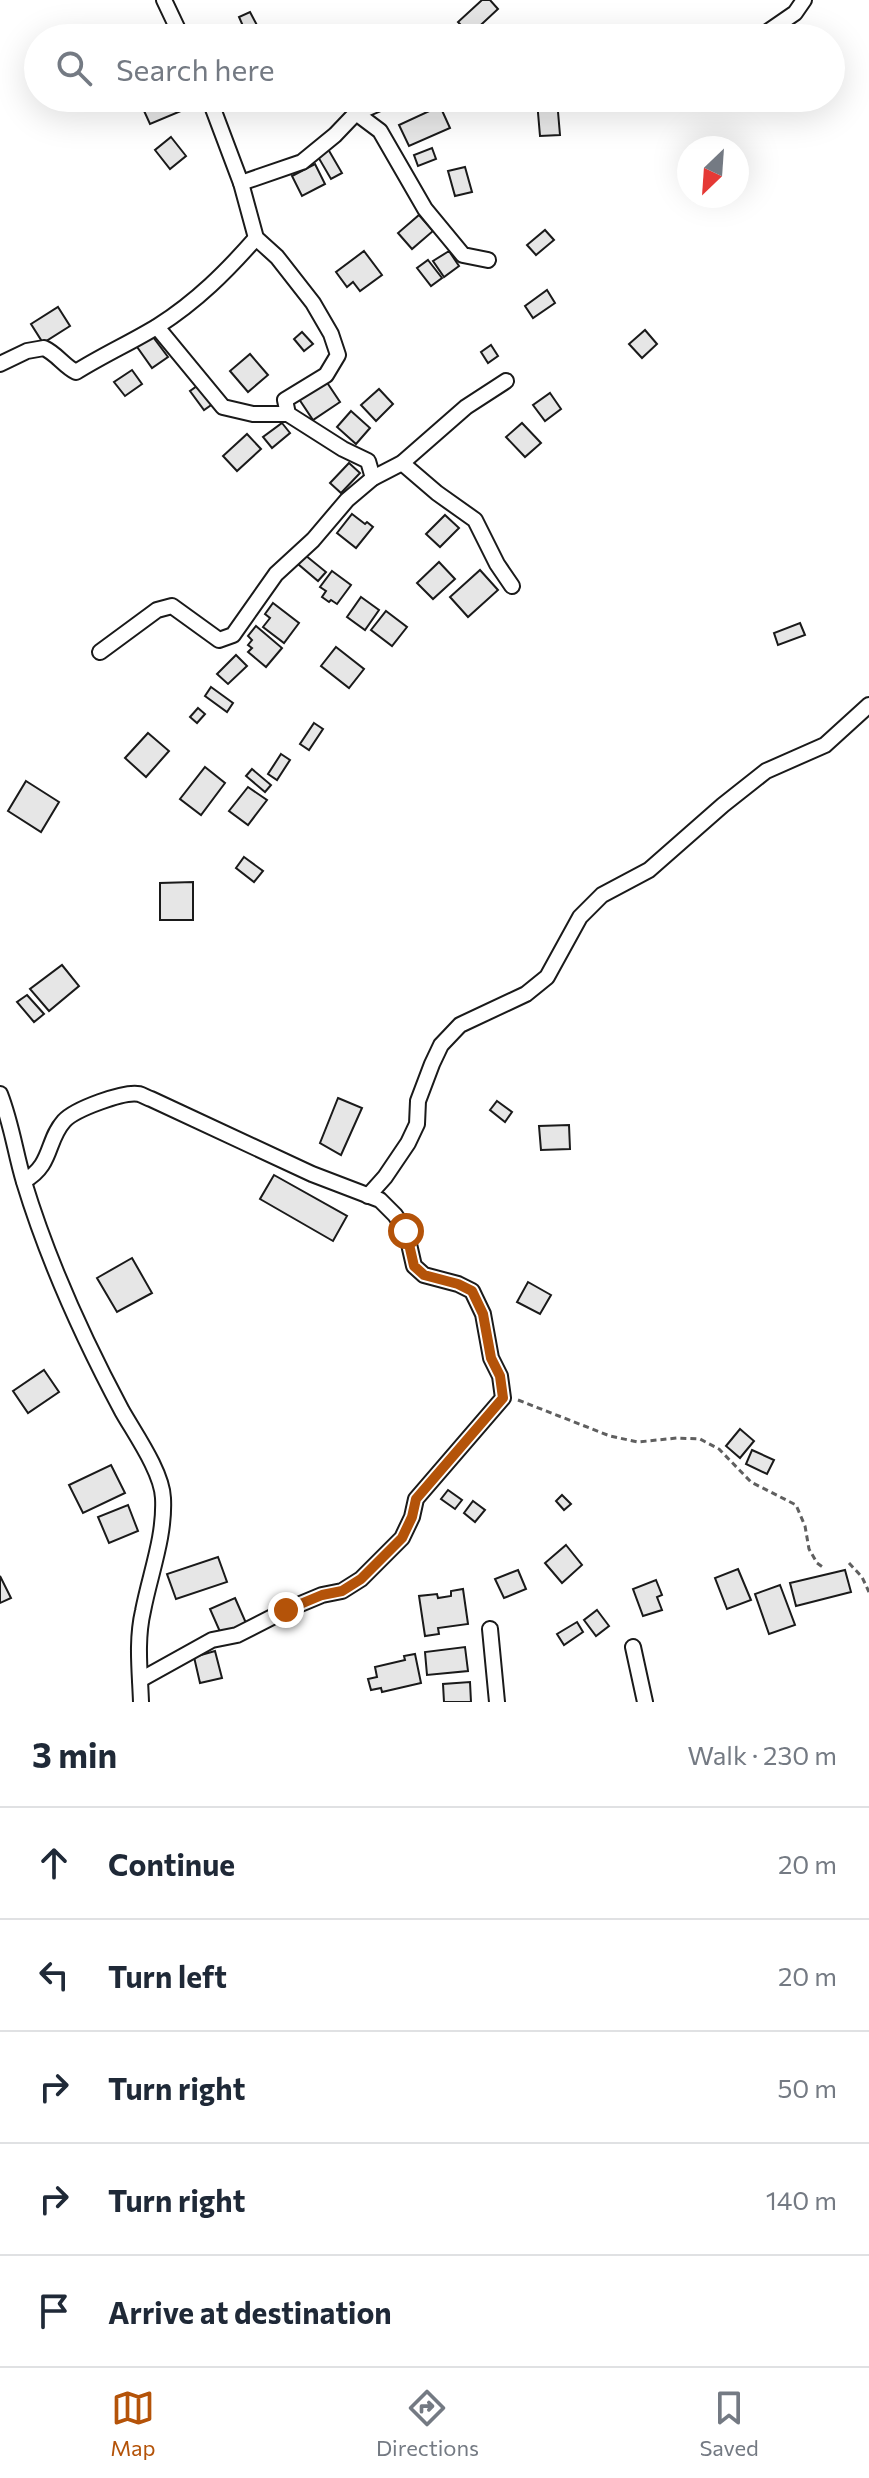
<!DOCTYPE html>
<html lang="en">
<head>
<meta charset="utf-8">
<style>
  :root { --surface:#fff; --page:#f2f2f3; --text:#1f2937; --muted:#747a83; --line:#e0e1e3; --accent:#b45309 }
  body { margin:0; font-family:Commissioner,sans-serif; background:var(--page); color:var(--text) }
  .compass { position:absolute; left:677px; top:136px; width:72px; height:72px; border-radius:50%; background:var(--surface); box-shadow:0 8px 32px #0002; rotate:205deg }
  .stop { position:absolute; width:24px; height:24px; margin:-18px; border:6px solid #b45309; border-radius:50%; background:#fff }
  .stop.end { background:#b45309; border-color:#fff; box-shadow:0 2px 8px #0008 }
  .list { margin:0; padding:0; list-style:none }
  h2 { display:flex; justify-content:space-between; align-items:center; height:104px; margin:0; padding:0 32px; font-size:34px }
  h2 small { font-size:26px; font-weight:400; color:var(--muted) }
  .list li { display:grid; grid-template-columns:52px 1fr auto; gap:24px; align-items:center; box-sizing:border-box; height:112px; padding:0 32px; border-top:2px solid var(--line) }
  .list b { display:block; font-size:30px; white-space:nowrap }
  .list em { font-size:26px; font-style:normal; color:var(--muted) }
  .icon { flex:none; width:44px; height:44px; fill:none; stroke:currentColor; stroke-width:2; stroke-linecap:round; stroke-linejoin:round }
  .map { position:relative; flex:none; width:869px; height:1702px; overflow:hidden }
  .search { position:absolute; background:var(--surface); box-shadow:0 8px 32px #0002; left:24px; right:24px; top:24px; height:88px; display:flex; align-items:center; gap:20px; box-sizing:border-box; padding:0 28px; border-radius:44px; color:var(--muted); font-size:30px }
  .sheet { height:664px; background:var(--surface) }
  nav { display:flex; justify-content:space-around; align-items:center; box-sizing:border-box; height:112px; border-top:2px solid var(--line); background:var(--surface); font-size:22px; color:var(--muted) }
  nav a { display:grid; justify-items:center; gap:4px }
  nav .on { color:var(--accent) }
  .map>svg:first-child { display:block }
</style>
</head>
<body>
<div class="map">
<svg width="869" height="1702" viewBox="0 0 869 1702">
  <rect width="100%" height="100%" fill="#fff"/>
  <g fill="#e6e6e6" stroke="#1a1a1a" stroke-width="2">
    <path d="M482,0H490L498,9L470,35L458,22Z"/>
    <path d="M250,12L258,27L246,33L239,17Z"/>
    <path d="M150,98H175L181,111L150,124L140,102Z"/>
    <path d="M479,98H503L483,107Z"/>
    <path d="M557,100L560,135L540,136L537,101Z"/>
    <path d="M440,106L450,128L409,146L399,125Z"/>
    <path d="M171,137L186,156L170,169L155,150Z"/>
    <path d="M432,148L436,159L418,166L414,155Z"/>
    <path d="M328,149L342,173L331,179L317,155Z"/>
    <path d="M315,164L325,184L302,196L292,176Z"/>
    <path d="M465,167L472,192L455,196L448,171Z"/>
    <path d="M419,215L433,231L412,249L398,233Z"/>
    <path d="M545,230L554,240L536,255L527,245Z"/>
    <path d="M364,251L382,275L360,291L353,282L347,287L336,272Z"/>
    <path d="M449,251L459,266L444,277L433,261Z"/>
    <path d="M428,260L442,278L431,286L417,268Z"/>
    <path d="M547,290L555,303L533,318L525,306Z"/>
    <path d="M58,307L70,326L43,343L31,324Z"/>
    <path d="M645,330L657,344L642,358L629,344Z"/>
    <path d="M302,332L313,344L304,351L294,339Z"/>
    <path d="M150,333L168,357L152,368L135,344Z"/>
    <path d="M491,345L498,356L488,363L481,352Z"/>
    <path d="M250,354L268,375L248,392L230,371Z"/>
    <path d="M132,370L142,384L125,396L114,382Z"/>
    <path d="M326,381L340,402L313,420L299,399Z"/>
    <path d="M200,384L214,403L204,410L190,391Z"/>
    <path d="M379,389L393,404L376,421L361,405Z"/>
    <path d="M550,393L561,409L545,421L533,405Z"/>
    <path d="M351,411L370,428L356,444L337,427Z"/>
    <path d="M282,423L290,433L272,448L263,437Z"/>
    <path d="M522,423L541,443L525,457L506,437Z"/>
    <path d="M247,434L261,449L237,471L223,456Z"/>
    <path d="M349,463L360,473L341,493L330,483Z"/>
    <path d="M352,514L365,524L367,522L373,527L356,548L337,533Z"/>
    <path d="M445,515L459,528L440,547L426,534Z"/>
    <path d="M305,555L326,572L318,581L298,564Z"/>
    <path d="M439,562L455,579L433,599L417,583Z"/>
    <path d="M480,570L498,590L468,617L450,597Z"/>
    <path d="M332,571L351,585L337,604L331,600L329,602L322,597L326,591L320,587Z"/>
    <path d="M361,597L379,610L365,630L347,617Z"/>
    <path d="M273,603L299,623L284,643L263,627L270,618L265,614Z"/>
    <path d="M386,611L407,627L392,646L371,630Z"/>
    <path d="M800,623L805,635L778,645L774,633Z"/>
    <path d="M256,626L282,648L266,667L248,652L252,648L248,645L252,640L248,636Z"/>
    <path d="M336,647L364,669L349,688L321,666Z"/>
    <path d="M236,655L247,666L228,684L217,674Z"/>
    <path d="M211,687L233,703L227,712L205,696Z"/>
    <path d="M198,708L205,714L197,723L190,717Z"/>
    <path d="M314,723L323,729L309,750L300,744Z"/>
    <path d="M148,733L169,751L146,777L125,758Z"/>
    <path d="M281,754L290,760L277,780L268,774Z"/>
    <path d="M205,767L225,783L201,815L180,799Z"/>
    <path d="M252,769L271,785L265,792L246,776Z"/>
    <path d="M26,781L59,802L41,832L8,811Z"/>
    <path d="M248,787L267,800L248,825L229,811Z"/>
    <path d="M244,857L263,871L254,882L236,868Z"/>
    <path d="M193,882V920H160V883Z"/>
    <path d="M62,965L79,986L49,1011L30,989Z"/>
    <path d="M27,995L44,1014L34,1022L17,1002Z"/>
    <path d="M338,1098L362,1108L341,1155L320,1143Z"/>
    <path d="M497,1101L512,1112L505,1122L490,1110Z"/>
    <path d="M569,1125L570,1149L541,1150L539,1126Z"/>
    <path d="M274,1175L347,1216L333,1241L260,1199Z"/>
    <path d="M132,1258L152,1293L117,1312L97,1278Z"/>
    <path d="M528,1282L551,1295L540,1314L517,1302Z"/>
    <path d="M44,1370L59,1392L28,1413L13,1391Z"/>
    <path d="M740,1429L754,1441L740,1458L726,1446Z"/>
    <path d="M752,1450L774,1460L767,1474L746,1464Z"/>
    <path d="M111,1465L125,1493L83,1513L69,1485Z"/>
    <path d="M448,1490L462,1500L455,1509L441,1499Z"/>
    <path d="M562,1495L571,1504L564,1510L556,1501Z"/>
    <path d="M473,1501L485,1510L475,1522L464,1513Z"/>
    <path d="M128,1505L138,1531L109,1543L98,1517Z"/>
    <path d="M566,1545L582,1565L562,1583L545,1563Z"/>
    <path d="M218,1557L227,1582L176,1599L167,1574Z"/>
    <path d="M738,1569L751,1600L727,1609L715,1578Z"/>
    <path d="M518,1570L526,1589L504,1598L495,1579Z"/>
    <path d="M845,1570L851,1592L796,1606L790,1583Z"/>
    <path d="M0,1576L11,1598L0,1603Z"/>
    <path d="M656,1580L662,1595L657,1597L662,1610L643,1616L633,1589Z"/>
    <path d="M780,1585L795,1625L769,1634L755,1594Z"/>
    <path d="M463,1589L468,1624L438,1628L439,1634L425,1636L419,1596L437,1594L438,1598L451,1596V1591Z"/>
    <path d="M235,1598L246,1623L221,1634L210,1609Z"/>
    <path d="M597,1610L609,1626L596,1636L584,1620Z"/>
    <path d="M577,1622L583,1632L564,1645L557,1634Z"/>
    <path d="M465,1647L468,1671L427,1675L425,1652Z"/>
    <path d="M215,1651L222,1678L200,1683L194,1657Z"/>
    <path d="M415,1654L421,1683L382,1692L381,1688L371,1690L368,1679L377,1677L375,1667L405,1660L404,1656Z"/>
    <path d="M470,1682L471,1702H444L443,1684Z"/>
  </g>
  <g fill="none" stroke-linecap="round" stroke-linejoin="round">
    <defs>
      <g id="street">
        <path d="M164,0L182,38"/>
        <path d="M755,38L760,37L795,13L804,0"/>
        <path d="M209,98L241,183L256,238L277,257L313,303L331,334L338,355L326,375L285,400L288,414L343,449L368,461L373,478"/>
        <path d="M356,113L380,131L425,209L463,255L488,260"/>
        <path d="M241,183L302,162L335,135L356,113L391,98"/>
        <path d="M157,327L223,407L253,414H288"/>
        <path d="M0,364L27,351L44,348C57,354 64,366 76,372C103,355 132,342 158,326C197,301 226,272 256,238"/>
        <path d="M402,463L437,493L475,520L497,564L512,586"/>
        <path d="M100,652L157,610L172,606L219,640L233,635L276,574L313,540L347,500L373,478L402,463L466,407L506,381"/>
        <path d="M0,1094C12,1125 15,1152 24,1182C48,1261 83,1338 122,1411C135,1434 162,1472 163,1498C165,1537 150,1574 143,1611C136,1641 140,1672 141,1702"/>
        <path d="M24,1181C53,1165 46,1141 64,1121C75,1109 124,1091 139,1094C143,1095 147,1098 151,1099L312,1174L380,1200L395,1215L406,1231L414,1266L424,1275L458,1284L472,1291L483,1314L491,1358L500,1376L503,1398L416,1499L412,1517L402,1538L361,1579L342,1591L322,1595L286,1610L237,1635L212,1640L140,1680"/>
        <path d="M368,1196L385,1177L408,1143L417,1124L418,1101L432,1064L441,1045L460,1025L526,994L547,977L580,917L602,895L649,870L723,805L766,771L825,745L869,705"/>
        <path d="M490,1629L497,1702"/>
        <path d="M633,1647L645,1702"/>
      </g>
    </defs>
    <use href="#street" stroke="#1a1a1a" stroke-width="18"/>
    <g stroke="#5f5f5f" stroke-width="3" stroke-dasharray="6 4" stroke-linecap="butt">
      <path d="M518,1400L610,1436L638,1442L677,1438L700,1439L719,1449L751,1482L796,1505L805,1526L809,1549L817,1563L824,1568"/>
      <path d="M849,1563L862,1577L869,1592"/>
    </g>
    <use href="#street" stroke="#fff" stroke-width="14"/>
  </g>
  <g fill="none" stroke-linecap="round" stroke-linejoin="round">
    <path stroke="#b45309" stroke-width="10" d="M286,1610L322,1595L342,1591L361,1579L402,1538L412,1517L416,1499L503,1398L500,1376L491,1358L483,1314L472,1291L458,1284L424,1275L414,1266L406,1231"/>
  </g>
</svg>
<svg class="compass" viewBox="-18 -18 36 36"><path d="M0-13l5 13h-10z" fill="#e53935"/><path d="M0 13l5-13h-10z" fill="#747a83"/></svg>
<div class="stop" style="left:406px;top:1231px"></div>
<div class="stop end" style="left:286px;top:1610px"></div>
<div class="search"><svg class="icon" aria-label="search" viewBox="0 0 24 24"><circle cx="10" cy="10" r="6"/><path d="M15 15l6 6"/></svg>Search here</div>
</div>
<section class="sheet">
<h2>3 min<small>Walk · 230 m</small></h2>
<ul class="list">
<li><svg class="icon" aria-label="ahead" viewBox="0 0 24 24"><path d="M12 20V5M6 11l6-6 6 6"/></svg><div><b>Continue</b></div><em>20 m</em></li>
<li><svg class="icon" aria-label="left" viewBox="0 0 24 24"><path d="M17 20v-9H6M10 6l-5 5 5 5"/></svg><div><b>Turn left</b></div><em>20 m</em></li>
<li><svg class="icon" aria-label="right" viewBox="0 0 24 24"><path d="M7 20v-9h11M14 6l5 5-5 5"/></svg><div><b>Turn right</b></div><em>50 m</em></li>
<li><svg class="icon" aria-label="right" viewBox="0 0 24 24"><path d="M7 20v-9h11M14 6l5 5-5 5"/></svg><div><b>Turn right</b></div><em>140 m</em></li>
<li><svg class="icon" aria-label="arrive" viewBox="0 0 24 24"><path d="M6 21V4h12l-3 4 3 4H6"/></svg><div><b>Arrive at destination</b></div></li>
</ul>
</section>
<nav>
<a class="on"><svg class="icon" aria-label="map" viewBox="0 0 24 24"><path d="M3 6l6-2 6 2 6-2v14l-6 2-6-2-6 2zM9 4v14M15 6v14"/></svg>Map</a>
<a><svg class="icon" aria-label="directions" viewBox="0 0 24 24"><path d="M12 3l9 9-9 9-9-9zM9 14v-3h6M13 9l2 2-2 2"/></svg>Directions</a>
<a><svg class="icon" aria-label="saved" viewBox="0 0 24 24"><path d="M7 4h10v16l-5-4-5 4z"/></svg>Saved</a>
</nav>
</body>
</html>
